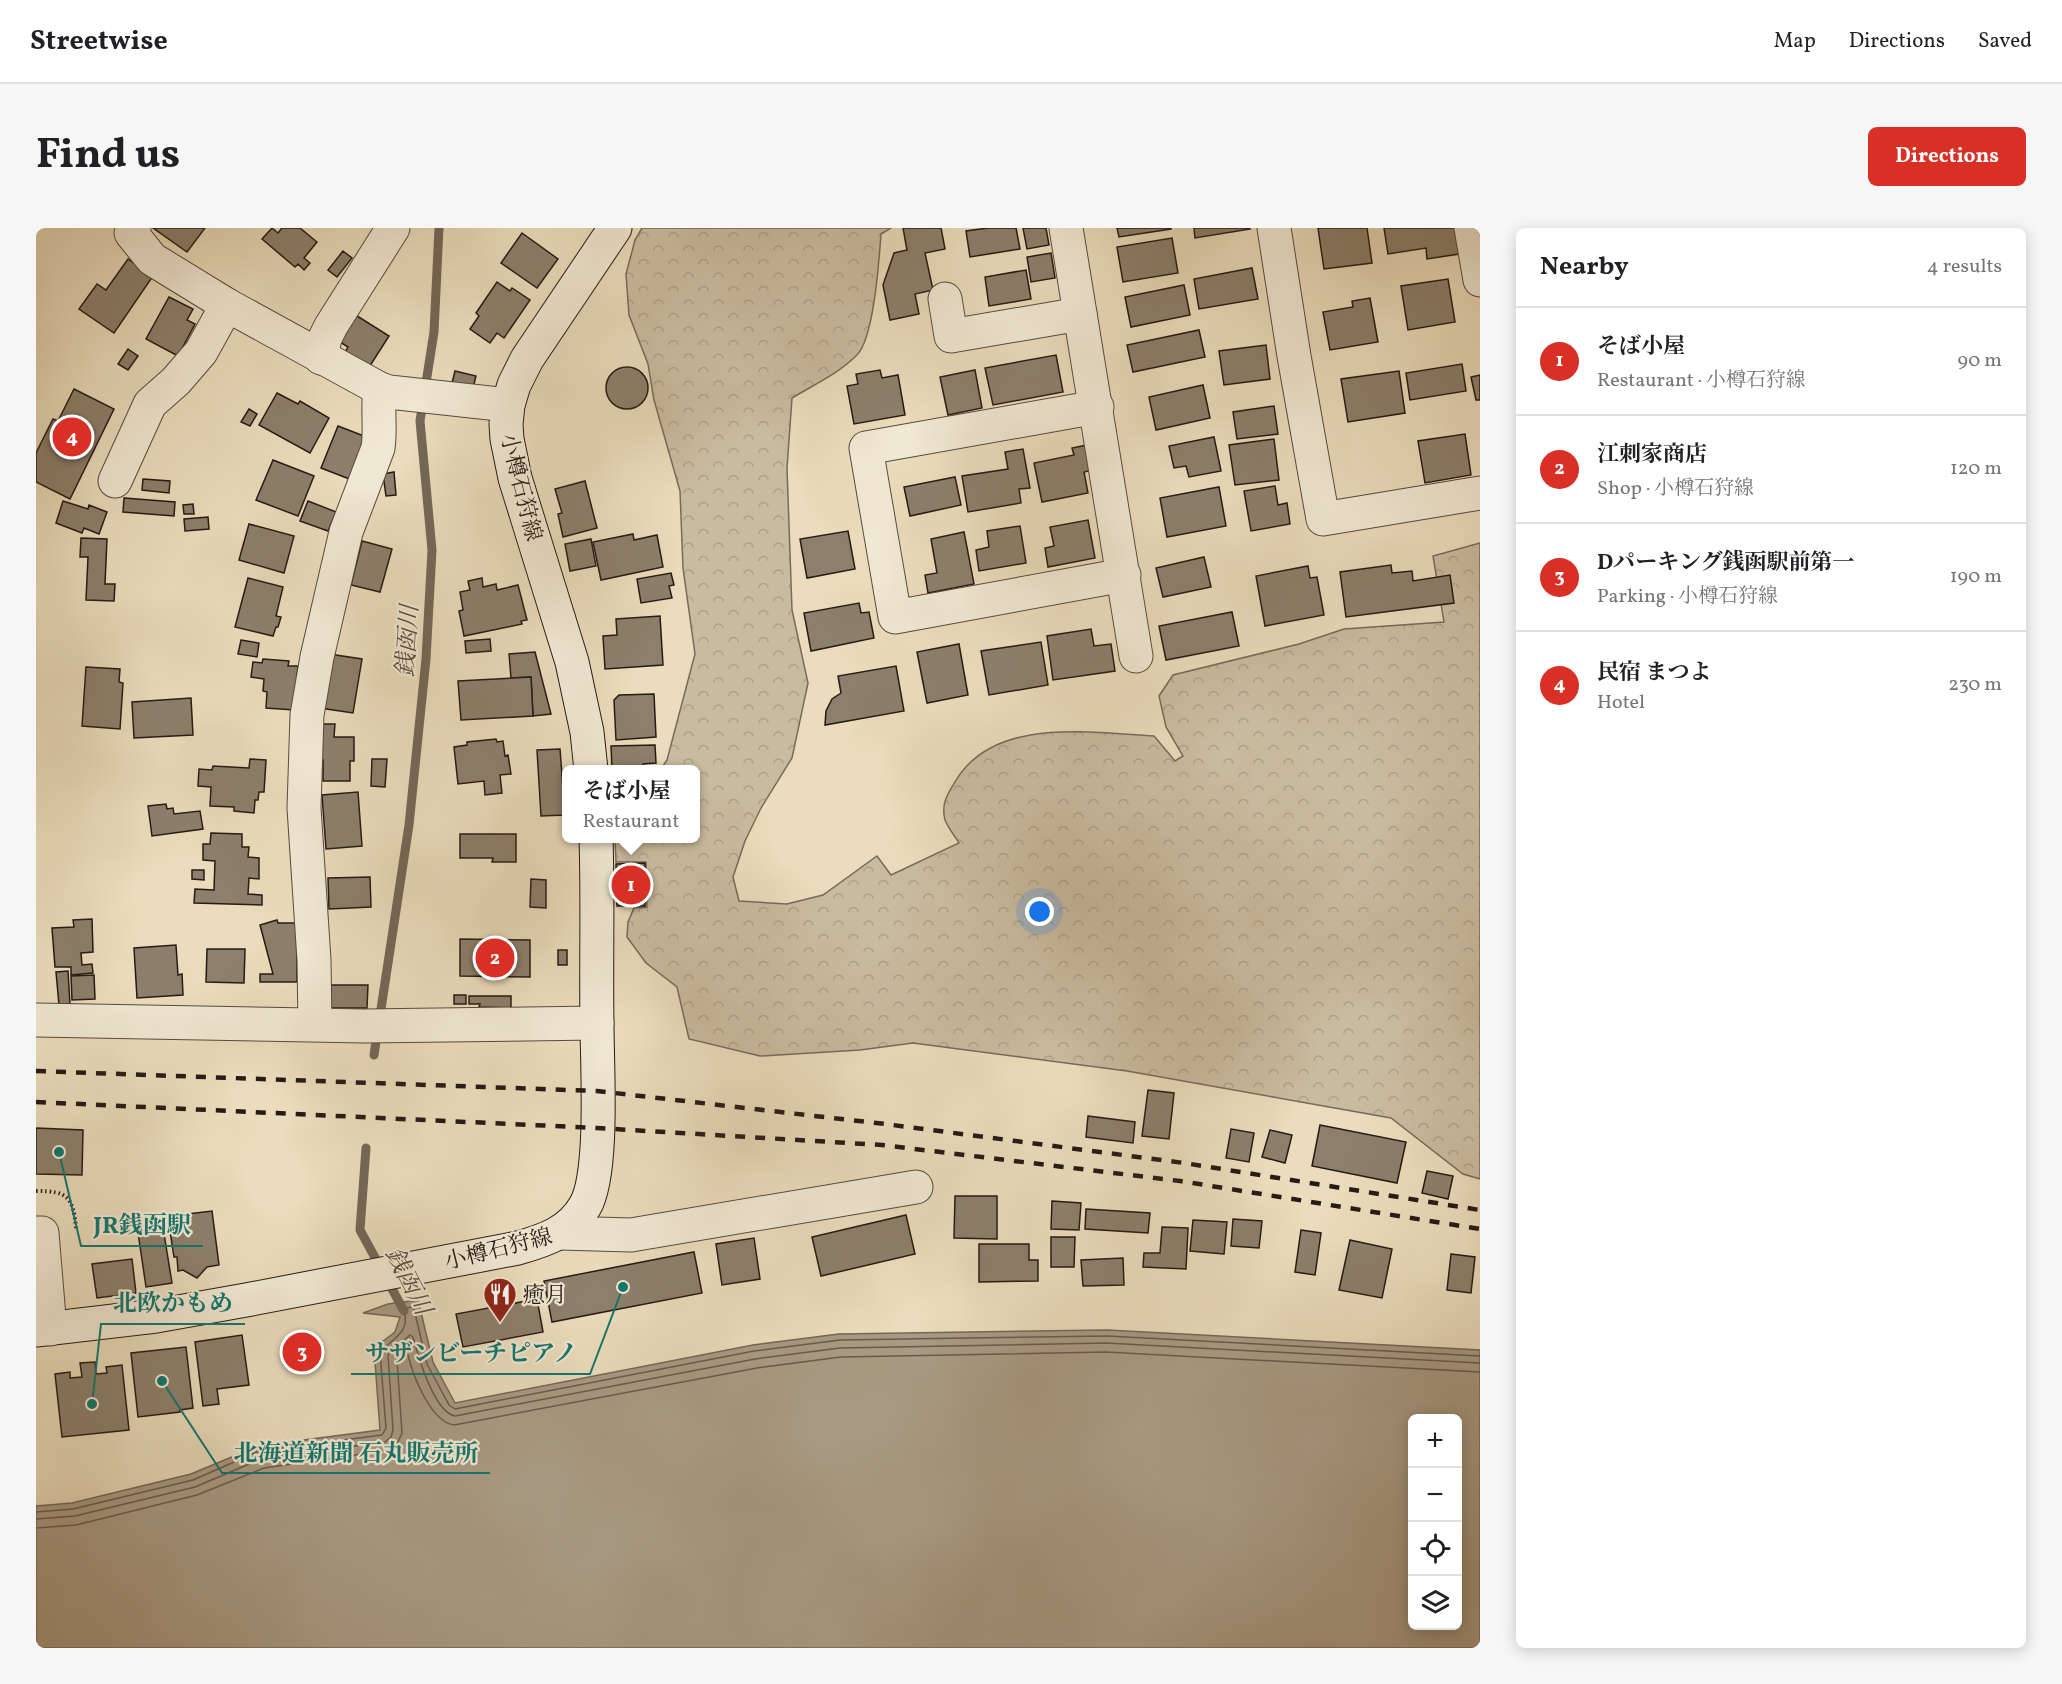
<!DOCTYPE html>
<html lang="en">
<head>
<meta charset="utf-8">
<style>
  :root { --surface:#fff; --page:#f6f6f6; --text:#202124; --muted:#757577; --line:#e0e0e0; --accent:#d93025 }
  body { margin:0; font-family:Vollkorn,"Noto Serif JP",serif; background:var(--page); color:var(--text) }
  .controls { position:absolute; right:18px; bottom:18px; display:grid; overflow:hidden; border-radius:9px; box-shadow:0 3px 15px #0003 }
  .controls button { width:54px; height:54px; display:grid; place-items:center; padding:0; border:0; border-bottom:2px solid var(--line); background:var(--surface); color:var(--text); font:30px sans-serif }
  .you { position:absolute; left:1004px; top:684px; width:21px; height:21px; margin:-15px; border:4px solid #fff; border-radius:50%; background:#1a73e8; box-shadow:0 0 0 9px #1a73e833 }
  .badge { display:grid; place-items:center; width:39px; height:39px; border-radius:50%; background:var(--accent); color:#fff; font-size:20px; font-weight:700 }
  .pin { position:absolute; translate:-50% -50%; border:3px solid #fff; box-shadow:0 2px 6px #0006 }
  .popup { position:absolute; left:526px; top:537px; width:138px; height:78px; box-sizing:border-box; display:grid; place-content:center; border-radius:9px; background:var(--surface); filter:drop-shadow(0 2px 4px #0005); font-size:20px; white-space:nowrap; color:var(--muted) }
  .popup b { font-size:22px; color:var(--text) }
  .popup::after { content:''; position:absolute; left:50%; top:100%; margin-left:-12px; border:12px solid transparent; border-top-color:var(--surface) }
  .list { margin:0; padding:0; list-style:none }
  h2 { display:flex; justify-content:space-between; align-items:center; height:78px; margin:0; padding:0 24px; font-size:26px }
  h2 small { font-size:20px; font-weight:400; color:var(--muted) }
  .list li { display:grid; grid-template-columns:39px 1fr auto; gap:18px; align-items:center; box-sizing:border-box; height:108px; padding:0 24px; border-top:2px solid var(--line) }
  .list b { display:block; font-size:22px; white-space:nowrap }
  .list p { margin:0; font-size:20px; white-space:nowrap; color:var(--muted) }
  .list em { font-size:20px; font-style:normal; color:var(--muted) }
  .icon { flex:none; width:33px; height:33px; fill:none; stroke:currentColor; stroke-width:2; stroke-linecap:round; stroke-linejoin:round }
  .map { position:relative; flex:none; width:1444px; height:1420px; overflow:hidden; border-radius:9px }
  header { display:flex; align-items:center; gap:36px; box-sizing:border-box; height:84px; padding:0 30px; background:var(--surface); border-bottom:2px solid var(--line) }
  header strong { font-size:28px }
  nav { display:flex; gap:33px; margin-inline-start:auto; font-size:21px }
  .intro { display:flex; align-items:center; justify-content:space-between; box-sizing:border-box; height:144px; padding:0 36px }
  h1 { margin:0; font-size:42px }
  .button { padding:15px 27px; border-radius:9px; background:var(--accent); color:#fff; font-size:21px; font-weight:700 }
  main { display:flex; gap:36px; padding:0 36px }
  aside { flex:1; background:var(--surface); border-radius:9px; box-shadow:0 3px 15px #0003 }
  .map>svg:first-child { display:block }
</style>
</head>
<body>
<header>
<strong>Streetwise</strong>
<nav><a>Map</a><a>Directions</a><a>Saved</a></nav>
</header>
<div class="intro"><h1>Find us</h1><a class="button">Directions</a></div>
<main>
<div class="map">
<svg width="1444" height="1420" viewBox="0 0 1444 1420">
  <defs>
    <pattern id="forest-crowns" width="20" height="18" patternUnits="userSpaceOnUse" patternTransform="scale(1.5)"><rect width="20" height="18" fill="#c9bb9f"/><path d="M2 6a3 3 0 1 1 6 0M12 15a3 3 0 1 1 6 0" fill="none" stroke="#ada088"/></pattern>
  </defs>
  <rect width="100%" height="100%" fill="#eadcbc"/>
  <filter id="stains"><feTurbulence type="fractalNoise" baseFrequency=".00333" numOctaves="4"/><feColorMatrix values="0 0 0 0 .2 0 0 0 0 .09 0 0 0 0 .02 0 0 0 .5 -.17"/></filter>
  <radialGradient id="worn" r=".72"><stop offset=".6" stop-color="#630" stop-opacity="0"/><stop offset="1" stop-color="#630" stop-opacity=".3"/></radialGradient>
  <path fill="url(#forest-crowns)" stroke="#786a5a" stroke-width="1.5" d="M606,0H855L845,6C843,32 838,110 821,127C803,145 778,157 756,170L751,240L756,382L772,455L756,530L725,580L709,613L697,649L703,673L751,676L787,667L841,628L855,647L923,615C919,608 912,600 909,592C905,576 911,567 919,554C957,488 1054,505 1118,508L1139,533L1147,528L1130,499L1123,468L1137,447L1263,416L1308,401L1408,394L1397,328L1444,315V951L1427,946L1355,890L1091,843L877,815L824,822L724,828L653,811L641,759L610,735L591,709L592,694L598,680L611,679L610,634H580L579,611L660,610V542L625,541L631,532L659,426L647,340L644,263L618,172L612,136L593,87L590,46L599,12Z"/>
  <path fill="#a89a83" stroke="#746757" stroke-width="1.5" fill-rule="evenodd" d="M382,1072L397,1134L419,1175L717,1117L803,1106L1071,1102L1444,1122V1420H0V1278L36,1275L155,1246L222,1218L344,1202L338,1120L359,1104L364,1089L327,1085L352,1076ZM1376,1190H1422V1398H1376Z"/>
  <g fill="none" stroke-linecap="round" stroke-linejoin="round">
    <g stroke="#685a4c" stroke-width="1.5">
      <path d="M0,1284L37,1281L157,1252L223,1223L346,1207L350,1200L344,1124C357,1110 376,1104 367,1081L375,1079L378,1081L391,1136L413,1177L419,1181L718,1123L804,1112L1071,1108L1444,1128"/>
      <path d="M0,1291L39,1288L159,1259L225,1231L349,1214L355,1209L357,1202L352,1127L374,1107L377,1109C382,1128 398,1184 419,1188L719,1131L804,1120L1070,1115L1444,1135"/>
      <path d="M0,1300L40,1297L161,1267L228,1240L354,1222L361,1216L366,1205L361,1132L369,1125L372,1127C377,1148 395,1194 418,1197L721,1140L805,1129L1070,1124L1444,1144"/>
    </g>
    <g stroke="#746757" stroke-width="9">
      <path d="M338,827L373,597L390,431L396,322L384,193L398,104L403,0"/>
      <path d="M330,920L324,1002L368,1083"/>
    </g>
  </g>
  <g fill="#8c7f6b" stroke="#271a14" stroke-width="1.5">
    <path d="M117,0H169L151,24Z"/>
    <path d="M236,0L242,5L246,0H264L281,14L268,30L274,35L268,42L262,36L259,39L226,11Z"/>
    <path d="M867,0H905L909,21L889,25L897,62L879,66L883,86L854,92L847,57L858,25L871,22Z"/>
    <path d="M952,0H980L984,21L934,29L930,3Z"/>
    <path d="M987,0H1010L1013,17L991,21Z"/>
    <path d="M1081,0H1135V1L1083,9Z"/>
    <path d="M1158,0H1213L1214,1L1159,10Z"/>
    <path d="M1282,0H1331L1336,35L1288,41Z"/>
    <path d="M1348,0H1419L1423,26L1391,31L1390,20L1352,26Z"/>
    <path d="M486,5L522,31L501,60L465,35Z"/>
    <path d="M1136,10L1142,45L1087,54L1081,19Z"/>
    <path d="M307,23L316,30L301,49L292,42Z"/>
    <path d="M1015,25L1019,50L995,54L991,29Z"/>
    <path d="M92,31L117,48L78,105L43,81L61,56L70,62Z"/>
    <path d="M1216,40L1222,71L1163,81L1158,51Z"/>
    <path d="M990,42L995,71L953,78L949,49Z"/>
    <path d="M1412,51L1419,94L1372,102L1365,58Z"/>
    <path d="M461,54L474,63L476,60L494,72L468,110L461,105L454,115L434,101L443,88L440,85Z"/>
    <path d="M1148,57L1154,87L1095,99L1089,69Z"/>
    <path d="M133,69L157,81L151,92L159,96L142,128L110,111Z"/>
    <path d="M1334,70L1342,114L1294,122L1287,84L1317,79L1316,73Z"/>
    <path d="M318,86L353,108L332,141L308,126L312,119L301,112Z"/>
    <path d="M1163,102L1169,129L1097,144L1091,117Z"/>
    <path d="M1230,117L1234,151L1188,157L1183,123Z"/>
    <path d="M92,121L102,128L92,142L82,136Z"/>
    <path d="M1020,127L1027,164L957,177L949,140Z"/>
    <path d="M1426,136L1430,163L1374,172L1370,145Z"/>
    <circle cx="591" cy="160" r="21"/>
    <path d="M844,142L846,150L862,147L869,187L818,196L811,158L822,156L820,146Z"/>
    <path d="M939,142L946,180L912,187L904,149Z"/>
    <path d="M419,143L440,148L437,160L416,155Z"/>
    <path d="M1363,143L1369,185L1312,194L1305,151Z"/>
    <path d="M1444,147V172H1440L1435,149Z"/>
    <path d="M1167,157L1174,190L1120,202L1113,169Z"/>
    <path d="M38,161L78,181L34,271L0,254V225L17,191L22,193Z"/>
    <path d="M241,165L262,176L264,173L293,190L274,225L223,197Z"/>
    <path d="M1238,178L1242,206L1201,211L1197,184Z"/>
    <path d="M213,181L221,186L214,198L205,194Z"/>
    <path d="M302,198L333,210L316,252L285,240Z"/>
    <path d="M1429,206L1435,247L1389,255L1382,213Z"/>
    <path d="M1178,209L1185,243L1153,249L1150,238L1138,240L1133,218Z"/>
    <path d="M1238,211L1243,252L1199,257L1193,217Z"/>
    <path d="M1056,216L1061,241L1048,244L1052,265L1006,274L998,235L1038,227L1036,220Z"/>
    <path d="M987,221L994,260L983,261L985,275L932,284L926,248L972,241L969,224Z"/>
    <path d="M237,232L278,248L262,288L220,272Z"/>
    <path d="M358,244L360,267L350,268L347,246Z"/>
    <path d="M919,249L925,277L874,288L868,259Z"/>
    <path d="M107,251L134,253L133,265L106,262Z"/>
    <path d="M549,253L561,300L527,309L522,286L526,285L519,261Z"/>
    <path d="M1239,258L1242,277L1251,275L1254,296L1215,303L1208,263Z"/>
    <path d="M1183,259L1190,298L1131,309L1124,270Z"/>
    <path d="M88,270L139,274L138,288L87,284Z"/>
    <path d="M27,273L52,281L53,277L71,284L63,306L48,300L46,305L20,295Z"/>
    <path d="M272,273L300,284L292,303L264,293Z"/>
    <path d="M157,276L158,286H148L147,277Z"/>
    <path d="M172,289L173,301L149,303L148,291Z"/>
    <path d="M1052,292L1059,330L1012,339L1009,320L1018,318L1014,299Z"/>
    <path d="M213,296L258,308L248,345L203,332Z"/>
    <path d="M984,298L990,335L943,343L940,322L953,319L951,303Z"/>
    <path d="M812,303L819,341L771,350L764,311Z"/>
    <path d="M928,304L938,356L892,365L889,347L901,345L895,311Z"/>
    <path d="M597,306L598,312L621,307L627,339L565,352L557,314Z"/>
    <path d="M45,310L71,311L69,356H79L78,373L50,372L52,329H44Z"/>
    <path d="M555,311L560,338L534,343L529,316Z"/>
    <path d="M326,313L356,321L344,364L315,357Z"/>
    <path d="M1168,329L1175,359L1127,369L1120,340Z"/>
    <path d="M1355,337L1356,345L1376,343L1377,353L1414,347L1418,375L1310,389L1304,344Z"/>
    <path d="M1272,338L1274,350L1281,349L1288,387L1229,398L1220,348Z"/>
    <path d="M635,345L638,357L633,358L636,370L605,375L601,351Z"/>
    <path d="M212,350L247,359L240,388L245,389L242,399H240L237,408L199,399Z"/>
    <path d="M446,350L447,359L460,356L461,362L482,357L491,392L485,393L486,396L428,408L423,383L427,382L424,364L434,362L432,353Z"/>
    <path d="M823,375L825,385L833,384L838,410L775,423L768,385Z"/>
    <path d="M1196,384L1203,418L1130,432L1123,398Z"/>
    <path d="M624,388L627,437L569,441L567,408L581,407L580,391Z"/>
    <path d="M1055,401L1058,418L1075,416L1079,443L1017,452L1011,408Z"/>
    <path d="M454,411L455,423L430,425L429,413Z"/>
    <path d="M205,412L223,415L221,429L202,426Z"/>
    <path d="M1005,414L1012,457L953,467L945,423Z"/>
    <path d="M923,416L932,467L891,475L881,424Z"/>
    <path d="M499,424L515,486L497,488L495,449L475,450L473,426Z"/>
    <path d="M293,426L326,431L317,485L284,480Z"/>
    <path d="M227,431L253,433L252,438H262L258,482L230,480L231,464L227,463L228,451L215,449L217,434L226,435Z"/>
    <path d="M860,438L868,483L789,497L790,483L796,471L805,465L802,448Z"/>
    <path d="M50,439L84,441L83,454L87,455L84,501L46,498Z"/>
    <path d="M495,449L497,488L425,492L422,453Z"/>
    <path d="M618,466L620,509L580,512L578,472L583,467Z"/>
    <path d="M155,470L157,507L98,510L96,474Z"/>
    <path d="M281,496H299L298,509H318V533H314V553H287V532H280Z"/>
    <path d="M460,511L461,514L467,513L469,528L472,527L475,546L464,547L466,565L449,567L448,553L422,556L418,519L431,517V514Z"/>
    <path d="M619,517L620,535L607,536L608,542H576L575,518Z"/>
    <path d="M524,521L529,587L505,588L501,522Z"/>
    <path d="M214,531L230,532L228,564H223L222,572H219L218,585L198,583V579L174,578L175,559L162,558L163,541L176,542L177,538L213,540Z"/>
    <path d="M336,531H351L349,559L335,558Z"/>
    <path d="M322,564L326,618L290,621L286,567Z"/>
    <path d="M130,576L131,581L137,580L138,586L164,583L167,601L116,608L112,578Z"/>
    <path d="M175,605L206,606V619H213L212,629L223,630V651L213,650L212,666L226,667V677L158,675L159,661L178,662L179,633L167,632V616H174Z"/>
    <path d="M424,606H480V634H456L457,630H424Z"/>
    <path d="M609,635V678H581L580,636Z"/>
    <path d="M156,642H168V652L156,651Z"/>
    <path d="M334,649L335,679L293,681L292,650Z"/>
    <path d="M495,651L510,652V680L494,679Z"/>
    <path d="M56,691L57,724L45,725L46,737L56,736L57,745L35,747V739H19L16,700L38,699L37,692Z"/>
    <path d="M241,692L242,695H261V754H224V746H237L224,697Z"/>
    <path d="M424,711L494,712V749L424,748Z"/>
    <path d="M140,717L142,747L146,746L147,767L101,770L98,720Z"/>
    <path d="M171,721H209L208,755L170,754Z"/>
    <rect x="522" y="722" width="9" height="15"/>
    <path d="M32,743L34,776L23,777L20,744Z"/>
    <path d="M58,747L59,771L36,772L35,748Z"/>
    <path d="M289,757H332L331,780H289Z"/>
    <rect x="418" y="767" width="12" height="9"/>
    <path d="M433,768H475V780L443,779L444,776H433Z"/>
    <path d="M1112,862L1138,865L1133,911L1106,908Z"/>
    <path d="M1052,888L1099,894L1097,915L1050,909Z"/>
    <path d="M1284,897L1370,914L1361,955L1276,938Z"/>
    <path d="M0,900L47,902L46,947L0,946Z"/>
    <path d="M1195,901L1218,905L1213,934L1190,930Z"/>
    <path d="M1234,902L1256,907L1249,935L1226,929Z"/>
    <path d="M1391,943L1417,948L1412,971L1386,965Z"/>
    <path d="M919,968H961V1011L918,1010Z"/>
    <path d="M1016,973L1045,975L1043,1002L1015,1001Z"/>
    <path d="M1050,981L1114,985L1112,1005L1049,1001Z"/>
    <path d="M176,983L183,1037L171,1039L161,1050L147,1042L142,1043L141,1029H138L134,1003L137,1002L135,988Z"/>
    <path d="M125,987L136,1055L110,1059L100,991Z"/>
    <path d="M870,987L879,1026L785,1048L776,1009Z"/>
    <path d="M1197,991L1226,993L1223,1020L1195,1018Z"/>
    <path d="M1157,992L1191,994L1188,1026L1154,1023Z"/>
    <path d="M1126,999L1152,1000L1150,1041L1107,1039L1108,1025H1124Z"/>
    <path d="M1265,1002L1285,1005L1279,1047L1259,1044Z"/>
    <path d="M1015,1009H1039L1038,1039H1015Z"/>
    <path d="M718,1010L724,1051L686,1057L680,1016Z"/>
    <path d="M1314,1012L1356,1021L1346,1070L1303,1062Z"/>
    <path d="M943,1016H993V1032H1002V1053L943,1054Z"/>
    <path d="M658,1024L666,1065L516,1094L508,1053Z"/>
    <path d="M1415,1026L1439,1029L1435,1065L1411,1062Z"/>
    <path d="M1087,1030L1088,1057L1047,1058L1045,1032Z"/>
    <path d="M96,1031L100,1065L61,1070L56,1036Z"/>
    <path d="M501,1071L507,1104L427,1119L420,1086Z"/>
    <path d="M206,1107L213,1157L181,1161L183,1176L167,1178L159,1114Z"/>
    <path d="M150,1119L157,1180L144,1182V1184L102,1189L95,1125Z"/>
    <path d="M59,1134L60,1146L71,1145L70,1139L86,1137L93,1202L26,1209L19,1146L34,1144V1150L46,1149L44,1135Z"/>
  </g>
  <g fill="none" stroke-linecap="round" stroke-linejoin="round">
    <defs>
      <g id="minor">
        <path d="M98,0L95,5L116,31L191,77L344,161L353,164L472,177"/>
        <path d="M1030,0L1100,428"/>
        <path d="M1238,0L1258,128L1287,291L1444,265"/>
        <path d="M1435,0L1444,52"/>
        <path d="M909,71L915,108L1044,86"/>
        <path d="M285,130L289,110L295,98L357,0"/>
        <path d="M1061,179L830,220L859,389L1088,347"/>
        <path d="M79,253L114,176L140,153L165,124L191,77"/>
        <path d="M0,792L329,798L561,795"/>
        <path d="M279,796L278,732L268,580L271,487L281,429L310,304L342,220C345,200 341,181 344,161"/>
        <path d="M0,1005H6L14,1101"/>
        <path d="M524,1005L595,1007L880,959"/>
      </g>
      <g id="secondary">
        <path d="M555,542L551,504L536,434L479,250L471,211L470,196L472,177L478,157L491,131L579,0"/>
        <path d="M0,1102L120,1088L210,1072L482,1020C510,1012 534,1004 549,978C568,946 561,837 561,797C560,735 562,673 560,610"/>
      </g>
    </defs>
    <use href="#minor" stroke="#584a3e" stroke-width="35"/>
    <use href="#secondary" stroke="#271a14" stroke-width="35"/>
    <path stroke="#271a14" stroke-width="4" stroke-dasharray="1.5 3" stroke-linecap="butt" d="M0,963C31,963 37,968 40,1000"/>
    <use href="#minor" stroke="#f1e8d3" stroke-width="33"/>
    <use href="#secondary" stroke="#f1e8d3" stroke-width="33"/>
    <g stroke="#271a14" stroke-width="4.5" stroke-dasharray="10 10" stroke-linecap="butt">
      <path d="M0,843L561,863L849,896L1148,935L1444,982"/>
      <path d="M0,874L561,900L846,917L1144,953L1444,1001"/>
    </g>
  </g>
  <defs>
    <symbol id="restaurant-pin" viewBox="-11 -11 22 30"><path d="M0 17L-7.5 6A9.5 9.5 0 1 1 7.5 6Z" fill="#8f2418" stroke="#f1e8d3"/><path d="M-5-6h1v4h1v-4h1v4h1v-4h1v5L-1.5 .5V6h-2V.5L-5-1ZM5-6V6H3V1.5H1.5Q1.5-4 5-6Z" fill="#fff"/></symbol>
  </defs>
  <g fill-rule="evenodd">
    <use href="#restaurant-pin" x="445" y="1047" width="38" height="52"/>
  </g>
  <g text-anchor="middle" stroke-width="4.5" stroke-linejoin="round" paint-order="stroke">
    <g font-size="22" fill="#271a14" stroke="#f1e8d3">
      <text transform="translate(486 259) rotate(76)" y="8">小樽石狩線</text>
      <text transform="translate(462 1020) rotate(-14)" y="8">小樽石狩線</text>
    </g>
    <g font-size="22" fill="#271a14" stroke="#f1e8d3" text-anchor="start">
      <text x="487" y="1074">癒月</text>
    </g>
    <g font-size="24" font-style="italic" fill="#5b4d40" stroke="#f1e8d3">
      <text transform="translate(371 413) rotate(-86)" y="8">銭函川</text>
      <text transform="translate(373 1053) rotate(63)" y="8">銭函川</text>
    </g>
  </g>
  <path fill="none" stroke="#0f766e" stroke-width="2" d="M23 924L45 1018H167M56 1176L65 1096H209M587 1059L554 1146H315M126 1153L186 1245H454"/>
  <g fill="#0f766e" stroke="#f1e8d3" stroke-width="2">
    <circle cx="23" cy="924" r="6"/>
    <circle cx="56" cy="1176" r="6"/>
    <circle cx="587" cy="1059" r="6"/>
    <circle cx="126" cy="1153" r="6"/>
  </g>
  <g font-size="24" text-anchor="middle" font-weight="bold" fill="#0f766e" stroke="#f1e8d3" stroke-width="4.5" stroke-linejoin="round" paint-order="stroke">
    <text x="106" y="1005">JR銭函駅</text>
    <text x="137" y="1083">北欧かもめ</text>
    <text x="435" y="1133">サザンビーチピアノ</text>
    <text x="320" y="1233">北海道新聞 石丸販売所</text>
  </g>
  <rect width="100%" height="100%" filter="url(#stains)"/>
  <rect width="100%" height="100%" fill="url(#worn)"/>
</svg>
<div class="controls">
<button>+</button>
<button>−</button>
<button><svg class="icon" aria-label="locate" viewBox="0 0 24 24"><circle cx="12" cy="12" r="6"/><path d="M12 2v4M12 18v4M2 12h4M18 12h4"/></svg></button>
<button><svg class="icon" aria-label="layers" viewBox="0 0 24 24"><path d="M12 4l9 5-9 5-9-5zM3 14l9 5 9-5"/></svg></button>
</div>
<div class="you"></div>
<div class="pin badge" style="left:595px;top:657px">1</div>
<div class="popup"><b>そば小屋</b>Restaurant</div>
<div class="pin badge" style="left:459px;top:730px">2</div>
<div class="pin badge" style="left:266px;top:1124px">3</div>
<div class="pin badge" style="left:36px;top:209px">4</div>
</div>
<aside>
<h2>Nearby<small>4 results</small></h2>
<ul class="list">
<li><span class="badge">1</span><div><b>そば小屋</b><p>Restaurant · 小樽石狩線</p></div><em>90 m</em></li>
<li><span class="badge">2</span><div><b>江刺家商店</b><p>Shop · 小樽石狩線</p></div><em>120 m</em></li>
<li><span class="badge">3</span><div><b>Dパーキング銭函駅前第一</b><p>Parking · 小樽石狩線</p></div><em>190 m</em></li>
<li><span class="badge">4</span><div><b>民宿 まつよ</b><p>Hotel</p></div><em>230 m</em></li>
</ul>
</aside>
</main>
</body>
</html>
